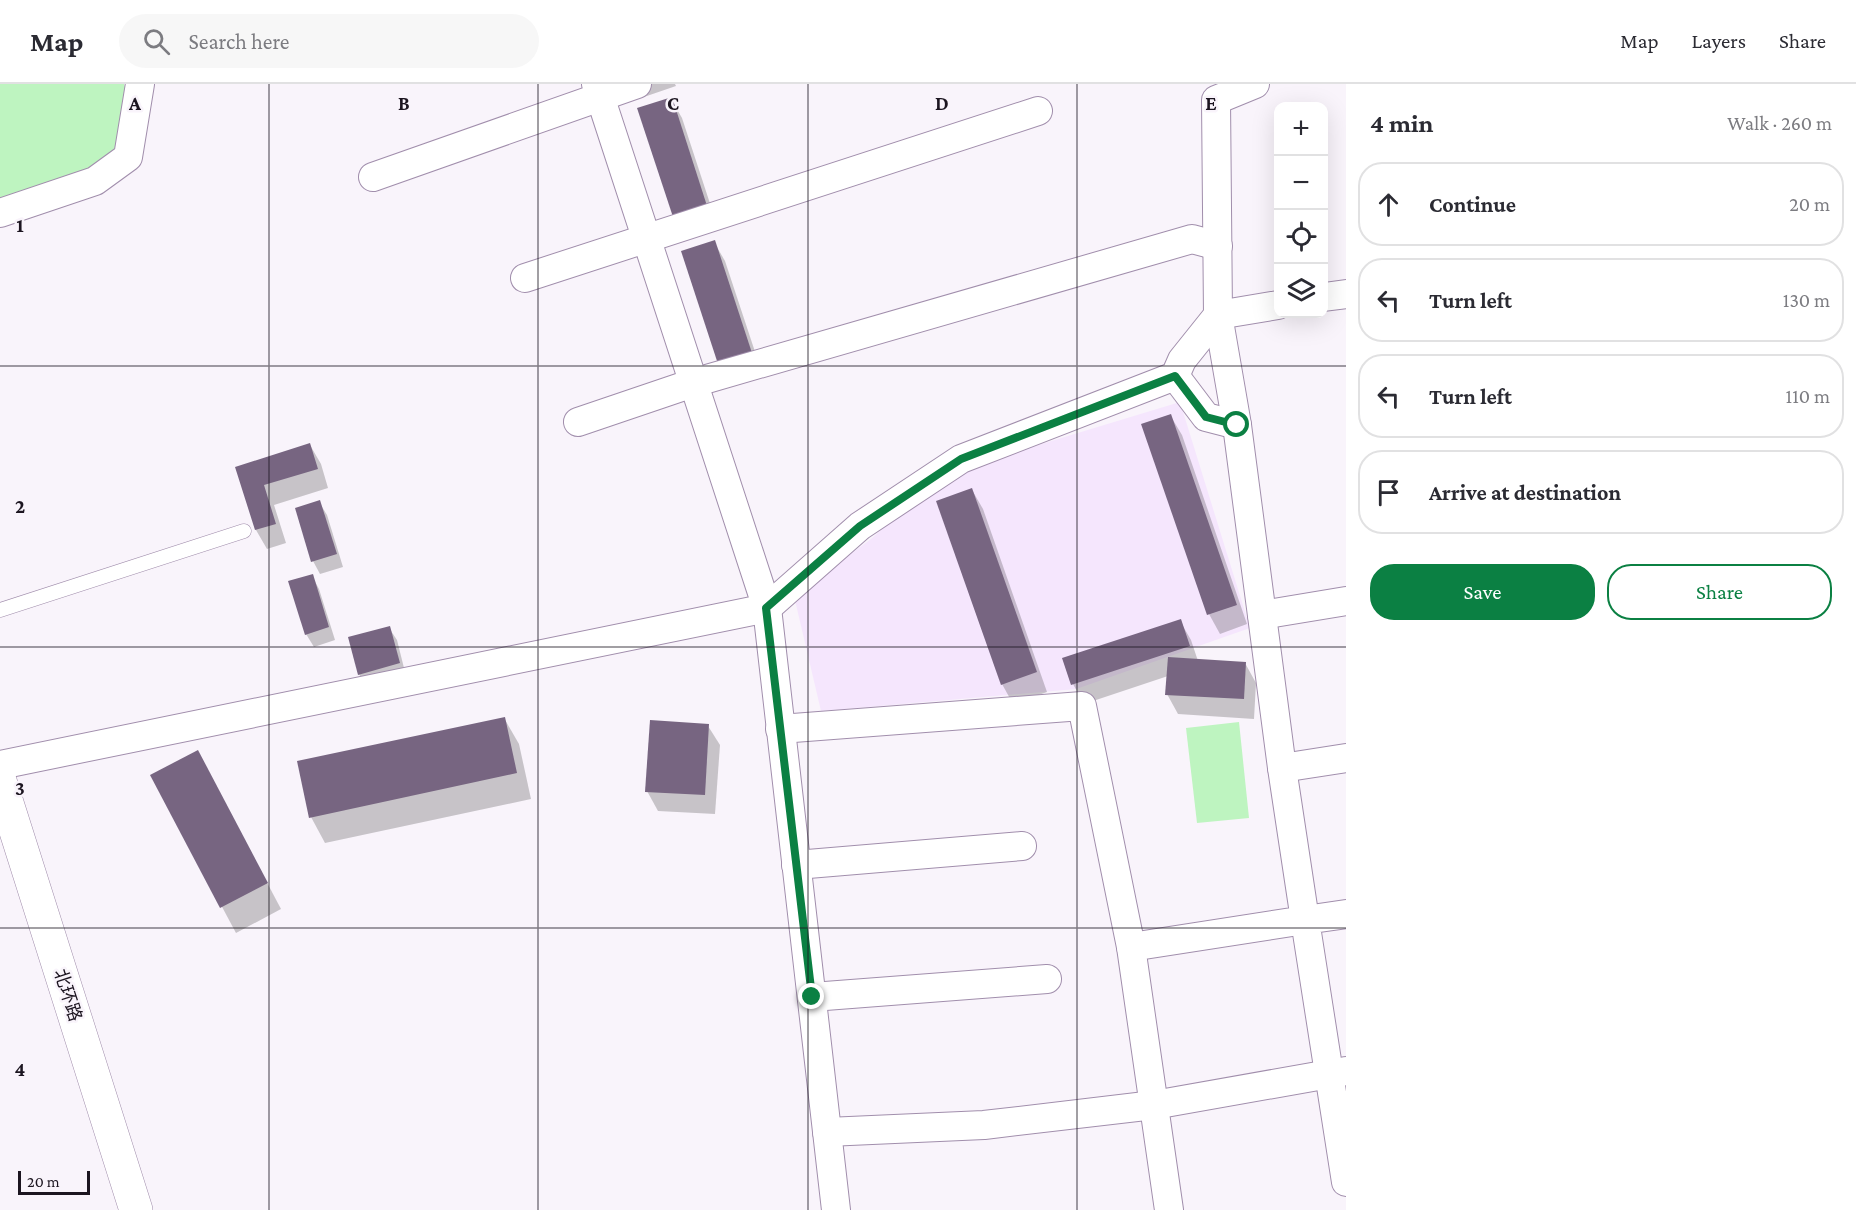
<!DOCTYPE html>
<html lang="en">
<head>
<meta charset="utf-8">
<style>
  :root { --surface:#fff; --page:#f7f7f7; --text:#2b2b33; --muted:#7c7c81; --line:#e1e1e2; --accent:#0b8043 }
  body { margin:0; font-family:"Crimson Pro","Noto Sans SC",serif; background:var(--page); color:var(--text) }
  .controls { position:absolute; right:18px; top:18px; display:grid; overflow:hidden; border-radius:12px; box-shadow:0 6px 24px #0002 }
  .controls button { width:54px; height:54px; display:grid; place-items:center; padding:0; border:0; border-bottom:2px solid var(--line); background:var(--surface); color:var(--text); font:30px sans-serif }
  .scale { position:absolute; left:18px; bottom:15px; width:72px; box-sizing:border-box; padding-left:6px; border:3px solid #1c1520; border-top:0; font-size:16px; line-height:21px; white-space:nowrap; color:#1c1520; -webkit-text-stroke:4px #f9f4fb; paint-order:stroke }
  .stop { position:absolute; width:18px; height:18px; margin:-14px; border:4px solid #0b8043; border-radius:50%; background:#fff }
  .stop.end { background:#0b8043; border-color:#fff; box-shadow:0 2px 6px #0008 }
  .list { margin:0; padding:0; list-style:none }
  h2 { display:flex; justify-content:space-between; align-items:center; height:78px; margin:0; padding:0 24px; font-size:26px }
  h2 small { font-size:20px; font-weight:400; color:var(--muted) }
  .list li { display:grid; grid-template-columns:39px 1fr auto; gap:18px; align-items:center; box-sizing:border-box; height:84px; margin:0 12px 12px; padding:0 12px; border:2px solid var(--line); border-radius:24px }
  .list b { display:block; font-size:22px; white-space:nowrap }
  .list em { font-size:20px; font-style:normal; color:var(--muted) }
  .actions { display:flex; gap:12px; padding:18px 24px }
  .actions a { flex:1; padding:14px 0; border:2px solid var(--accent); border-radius:24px; text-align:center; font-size:21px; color:var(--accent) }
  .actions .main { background:var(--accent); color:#fff }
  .icon { flex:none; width:33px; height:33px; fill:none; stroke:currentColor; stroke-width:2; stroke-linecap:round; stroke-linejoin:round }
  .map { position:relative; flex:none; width:1346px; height:1126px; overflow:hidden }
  header { display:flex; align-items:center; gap:36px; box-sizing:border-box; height:84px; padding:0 30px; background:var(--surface); border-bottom:2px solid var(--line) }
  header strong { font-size:28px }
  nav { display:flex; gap:33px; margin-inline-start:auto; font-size:21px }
  .search { width:420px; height:54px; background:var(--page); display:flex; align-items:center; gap:15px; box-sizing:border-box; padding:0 21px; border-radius:33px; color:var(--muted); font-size:22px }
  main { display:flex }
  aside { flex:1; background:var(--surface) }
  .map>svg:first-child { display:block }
</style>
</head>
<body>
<header>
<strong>Map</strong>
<div class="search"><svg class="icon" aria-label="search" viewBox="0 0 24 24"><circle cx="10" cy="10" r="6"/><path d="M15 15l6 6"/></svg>Search here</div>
<nav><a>Map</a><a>Layers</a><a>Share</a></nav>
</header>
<main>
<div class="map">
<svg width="1346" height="1126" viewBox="0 0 1346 1126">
  <rect width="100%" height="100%" fill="#f9f4fb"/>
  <path fill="#f5e6fd" d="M1180,318L1250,544L1076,605L821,627L794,512L871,455L919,412L979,379Z"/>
  <g fill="#bef4c0">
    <path d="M0,0H124L131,21L123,57L86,94L0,120Z"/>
    <path d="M1239,638L1249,734L1197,739L1186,644Z"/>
  </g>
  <g fill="#0003">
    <path d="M633,0H675L676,2L641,14Z"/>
    <path d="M671,15L682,34L718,144L687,155Z"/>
    <path d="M714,158L725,177L762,289L719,280Z"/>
    <path d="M1170,331L1182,351L1247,540L1220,550L1209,530L1143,341Z"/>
    <path d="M310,361L321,380L328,404L274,421L286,459L267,465L256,446L237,384Z"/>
    <path d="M972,406L983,425L1047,608L1013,620L1002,600Z"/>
    <path d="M319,418L327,431L343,483L320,490L313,477Z"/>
    <path d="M312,492L319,505L335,556L314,563L306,550Z"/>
    <path d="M1180,537L1191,556L1198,577L1245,579L1256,599L1254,635L1178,630L1167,610L1168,592L1084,620L1073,600Z"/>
    <path d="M389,544L397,556L406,592L366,603L359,590Z"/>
    <path d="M504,634L519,660L531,715L325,759L311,733Z"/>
    <path d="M708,642L720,661L715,730L658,727L647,707Z"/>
    <path d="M198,668L281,825L236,849L152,692Z"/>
  </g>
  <g fill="#776581">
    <path d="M672,13L708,125L674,136L637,24Z"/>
    <path d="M715,156L752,269L718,280L681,167Z"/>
    <path d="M1171,330L1237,521L1207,531L1141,340Z"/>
    <path d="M310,359L318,385L264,401L276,440L255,446L235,383Z"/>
    <path d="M972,404L1037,588L1001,601L936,417Z"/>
    <path d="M320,416L337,470L311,478L295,424Z"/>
    <path d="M313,490L329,543L305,551L288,497Z"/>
    <path d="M1181,535L1190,562L1071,601L1062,574Z"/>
    <path d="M390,542L400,579L358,591L348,553Z"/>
    <path d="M1168,573L1246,578L1244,615L1165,611Z"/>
    <path d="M505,633L517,689L309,734L297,677Z"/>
    <path d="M650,636L709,640L705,711L645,708Z"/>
    <path d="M198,666L268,799L220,824L150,691Z"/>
  </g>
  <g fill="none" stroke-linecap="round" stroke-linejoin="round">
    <defs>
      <path id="service" d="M0,526L244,447"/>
      <g id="minor">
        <path d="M596,0L767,524L836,1126"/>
        <path d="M373,93L637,0"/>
        <path d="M0,129L95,97L128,73L140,0"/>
        <path d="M525,194L1038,27"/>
        <path d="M1324,213L1346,210"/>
        <path d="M1175,292L1206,333L1237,341"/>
        <path d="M578,338L693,299L1192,155L1218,162"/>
        <path d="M1262,531L1346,517"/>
        <path d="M780,645L1082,622L1131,863L1169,1126"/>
        <path d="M0,681L767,524L860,442L961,375L1175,292L1182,276L1218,231L1278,221"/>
        <path d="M1282,684L1346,674"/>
        <path d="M796,781L1022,762"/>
        <path d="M1346,830L1305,836L1346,1098"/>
        <path d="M1131,863L1305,836L1282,684L1237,341L1218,231L1216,16L1255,0"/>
        <path d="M812,913L1047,895"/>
        <path d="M827,1048L984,1041L1154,1021L1346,987"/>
      </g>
      <path id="tertiary" d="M0,697L136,1126"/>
    </defs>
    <use href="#service" stroke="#a18eac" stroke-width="15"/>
    <use href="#minor" stroke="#a18eac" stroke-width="30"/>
    <use href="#tertiary" stroke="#a18eac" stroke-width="34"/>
    <use href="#service" stroke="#fff" stroke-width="14"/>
    <use href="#minor" stroke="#fff" stroke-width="28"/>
    <use href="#tertiary" stroke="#fff" stroke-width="33"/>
  </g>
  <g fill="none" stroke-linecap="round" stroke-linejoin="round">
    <path stroke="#0b8043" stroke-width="8" d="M812,913L766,524L860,442L961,375L1175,292L1206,333L1237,341"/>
  </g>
  <path fill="none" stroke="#1c1520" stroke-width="1.5" stroke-opacity="0.55" d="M269,0V1126M538,0V1126M808,0V1126M1077,0V1126M0,282H1346M0,563H1346M0,844H1346"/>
  <g text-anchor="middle" stroke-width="5" stroke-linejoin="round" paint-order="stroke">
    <g font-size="18" fill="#1c1520" stroke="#f9f4fb">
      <text transform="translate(68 911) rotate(72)" y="6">北环路</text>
    </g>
  </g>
  <g font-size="20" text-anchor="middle" font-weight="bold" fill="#1c1520" stroke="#f9f4fb" stroke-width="5" stroke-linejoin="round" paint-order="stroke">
    <text x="135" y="26">A</text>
    <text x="404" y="26">B</text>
    <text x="673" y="26">C</text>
    <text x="942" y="26">D</text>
    <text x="1211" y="26">E</text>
    <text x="20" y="148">1</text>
    <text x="20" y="429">2</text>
    <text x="20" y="711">3</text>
    <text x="20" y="992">4</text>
  </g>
</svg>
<div class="controls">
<button>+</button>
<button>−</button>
<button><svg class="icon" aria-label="locate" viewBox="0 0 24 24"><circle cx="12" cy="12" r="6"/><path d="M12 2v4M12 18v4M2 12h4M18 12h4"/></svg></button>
<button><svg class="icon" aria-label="layers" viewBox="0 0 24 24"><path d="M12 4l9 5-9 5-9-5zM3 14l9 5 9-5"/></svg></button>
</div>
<div class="scale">20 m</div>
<div class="stop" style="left:1237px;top:341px"></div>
<div class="stop end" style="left:812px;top:913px"></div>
</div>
<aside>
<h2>4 min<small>Walk · 260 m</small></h2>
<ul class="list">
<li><svg class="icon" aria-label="ahead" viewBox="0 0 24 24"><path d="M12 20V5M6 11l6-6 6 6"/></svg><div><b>Continue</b></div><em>20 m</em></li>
<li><svg class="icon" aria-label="left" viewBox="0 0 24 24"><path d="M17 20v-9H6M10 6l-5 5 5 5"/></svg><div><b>Turn left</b></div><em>130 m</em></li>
<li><svg class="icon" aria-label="left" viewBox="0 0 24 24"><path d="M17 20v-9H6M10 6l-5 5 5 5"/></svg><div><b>Turn left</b></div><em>110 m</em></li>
<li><svg class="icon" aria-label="arrive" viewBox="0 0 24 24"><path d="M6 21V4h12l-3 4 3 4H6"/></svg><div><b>Arrive at destination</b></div></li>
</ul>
<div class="actions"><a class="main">Save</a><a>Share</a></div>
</aside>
</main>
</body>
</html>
